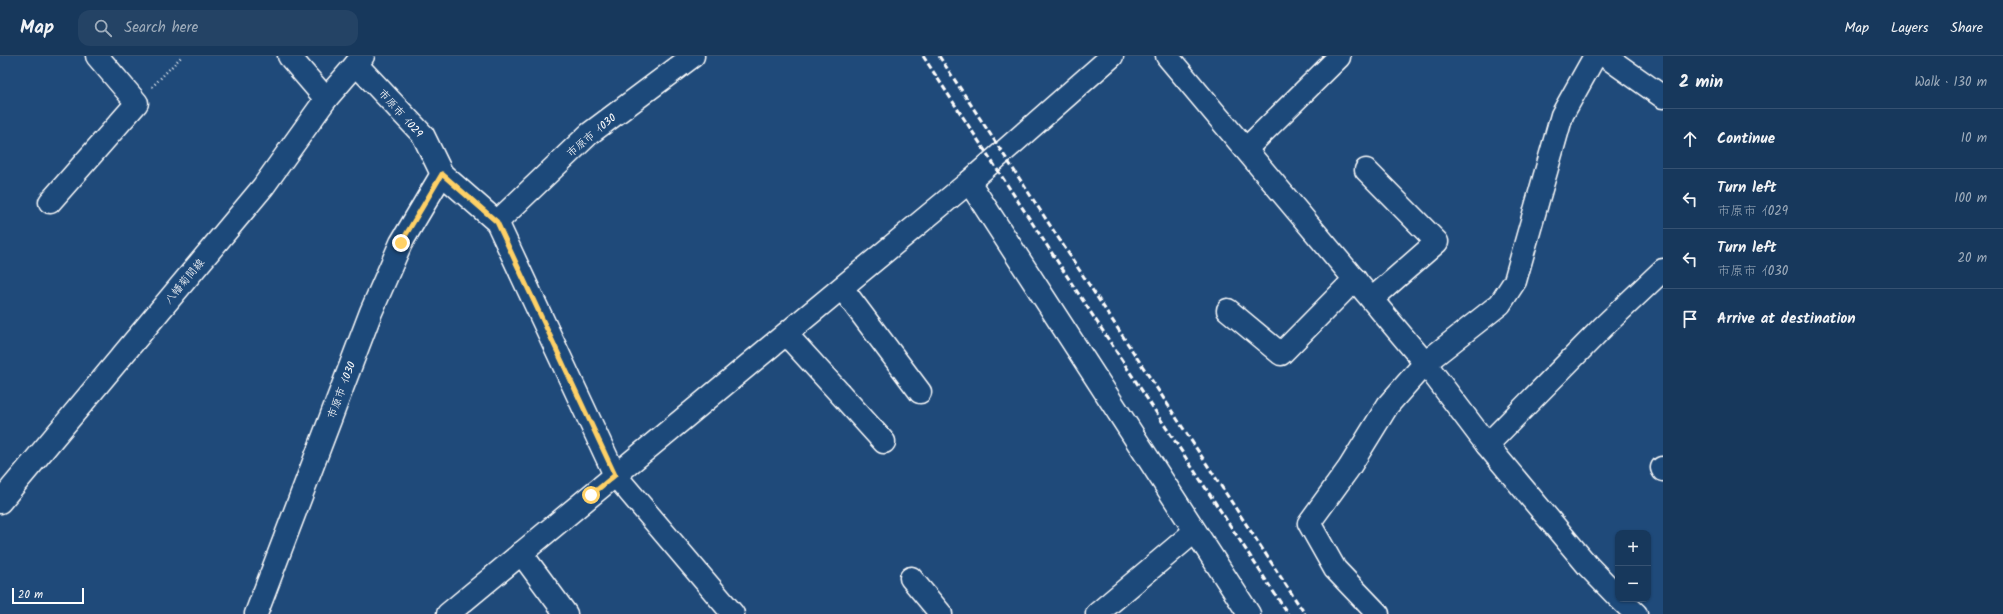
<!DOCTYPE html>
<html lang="en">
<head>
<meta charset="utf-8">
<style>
  :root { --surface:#17385c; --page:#244365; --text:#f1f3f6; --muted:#9eacbb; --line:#365272 }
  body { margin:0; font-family:Kalam,"Klee One",sans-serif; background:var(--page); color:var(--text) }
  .controls { position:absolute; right:12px; bottom:12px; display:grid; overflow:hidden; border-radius:8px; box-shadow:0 1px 3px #0004 }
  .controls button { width:36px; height:36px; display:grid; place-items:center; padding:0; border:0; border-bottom:1px solid var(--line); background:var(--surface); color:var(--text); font:20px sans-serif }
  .scale { position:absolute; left:12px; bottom:10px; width:72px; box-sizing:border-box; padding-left:4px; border:2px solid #fff; border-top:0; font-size:11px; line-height:14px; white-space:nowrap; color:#fff; -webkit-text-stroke:3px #1f4a7a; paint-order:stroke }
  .stop { position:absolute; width:12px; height:12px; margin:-9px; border:3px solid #ffd166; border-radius:50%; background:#fff }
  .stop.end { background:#ffd166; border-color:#fff; box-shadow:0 1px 4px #0008 }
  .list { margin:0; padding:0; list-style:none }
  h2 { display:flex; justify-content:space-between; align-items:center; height:52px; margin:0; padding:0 16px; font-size:17px }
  h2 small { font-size:13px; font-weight:400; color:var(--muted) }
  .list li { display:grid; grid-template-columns:26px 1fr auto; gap:12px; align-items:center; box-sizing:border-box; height:60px; padding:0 16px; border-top:1px solid var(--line) }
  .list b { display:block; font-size:15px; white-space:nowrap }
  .list p { margin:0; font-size:13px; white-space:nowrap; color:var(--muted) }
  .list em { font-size:13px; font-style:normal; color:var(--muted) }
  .icon { flex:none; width:22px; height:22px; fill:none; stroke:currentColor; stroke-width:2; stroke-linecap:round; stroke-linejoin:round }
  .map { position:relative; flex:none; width:1663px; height:558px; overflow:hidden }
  header { display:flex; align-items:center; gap:24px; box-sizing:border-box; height:56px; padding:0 20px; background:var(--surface); border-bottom:1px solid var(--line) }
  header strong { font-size:19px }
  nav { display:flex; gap:22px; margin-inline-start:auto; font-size:14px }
  .search { width:280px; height:36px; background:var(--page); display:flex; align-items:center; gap:10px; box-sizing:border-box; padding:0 14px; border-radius:12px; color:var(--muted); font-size:15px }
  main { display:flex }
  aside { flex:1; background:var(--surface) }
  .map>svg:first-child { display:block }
</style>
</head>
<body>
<header>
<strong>Map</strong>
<div class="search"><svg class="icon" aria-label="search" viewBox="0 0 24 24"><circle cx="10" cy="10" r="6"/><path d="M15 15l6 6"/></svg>Search here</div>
<nav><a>Map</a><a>Layers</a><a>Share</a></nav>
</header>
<main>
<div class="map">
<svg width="1663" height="558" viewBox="0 0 1663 558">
  <rect width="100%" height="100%" fill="#1f4a7a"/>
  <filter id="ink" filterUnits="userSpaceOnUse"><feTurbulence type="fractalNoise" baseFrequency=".025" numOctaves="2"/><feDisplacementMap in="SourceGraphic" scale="8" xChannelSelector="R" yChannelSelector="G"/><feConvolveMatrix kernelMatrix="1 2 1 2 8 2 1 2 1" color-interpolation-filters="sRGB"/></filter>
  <g filter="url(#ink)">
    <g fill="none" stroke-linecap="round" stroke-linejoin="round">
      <defs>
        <g id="street">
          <path d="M289,0L326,43"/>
          <path d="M1167,0L1425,307L1487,389L1588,510L1618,541"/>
          <path d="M1605,0L1663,41"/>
          <path d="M356,8L423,79L442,118L497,166L615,419L733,558"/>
          <path d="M1246,93L1339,1"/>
          <path d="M1366,114L1437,186L1372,243"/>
          <path d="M969,126L1249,558"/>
          <path d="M50,146L137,47L97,0"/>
          <path d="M497,166L589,78L693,0"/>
          <path d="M842,232L920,336"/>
          <path d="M1228,254L1281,298L1355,223"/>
          <path d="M786,278L884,386"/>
          <path d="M1487,389L1604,270L1663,214"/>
          <path d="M1662,412L1663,414"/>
          <path d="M521,497L566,558"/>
          <path d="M911,522L941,558"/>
          <path d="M1620,543L1636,558"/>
          <path d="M256,558L371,256L401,187L442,118"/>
          <path d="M448,558L969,126L1112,0"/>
          <path d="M1097,558L1194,476"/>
          <path d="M1378,558L1335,513L1309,467L1349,412L1388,349L1425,307L1500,248L1515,225L1562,59L1595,0"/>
        </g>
        <path id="secondary" d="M0,446L263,131L326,43L363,0"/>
      </defs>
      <use href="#street" stroke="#fff" stroke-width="25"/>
      <use href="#secondary" stroke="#fff" stroke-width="25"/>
      <path stroke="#fff" stroke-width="2.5" stroke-dasharray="1 3" stroke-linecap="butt" d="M152,31L182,0"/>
      <use href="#street" stroke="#1f4a7a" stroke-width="22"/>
      <use href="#secondary" stroke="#1f4a7a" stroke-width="22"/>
      <g stroke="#fff" stroke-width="3" stroke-dasharray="6 3" stroke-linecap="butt">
        <path d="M923,0L1288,558"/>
        <path d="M939,0L1305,558"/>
      </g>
    </g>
  </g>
  <g fill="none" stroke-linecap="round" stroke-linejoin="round" filter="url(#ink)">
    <path stroke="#ffd166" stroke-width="5" d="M401,187L442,118L497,166L615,419L591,439"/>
  </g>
  <g text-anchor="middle" stroke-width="3" stroke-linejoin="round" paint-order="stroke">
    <g font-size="11" fill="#fff" stroke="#1f4a7a">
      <text transform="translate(401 57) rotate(48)" y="4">市原市 ｲ029</text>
      <text transform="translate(591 79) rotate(-40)" y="4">市原市 ｲ030</text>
      <text transform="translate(184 225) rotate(-50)" y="4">八幡菊間線</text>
      <text transform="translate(341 334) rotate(-69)" y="4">市原市 ｲ030</text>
    </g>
  </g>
</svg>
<div class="controls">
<button>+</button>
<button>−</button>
</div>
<div class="scale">20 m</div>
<div class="stop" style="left:591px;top:439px"></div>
<div class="stop end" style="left:401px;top:187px"></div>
</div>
<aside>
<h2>2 min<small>Walk · 130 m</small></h2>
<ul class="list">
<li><svg class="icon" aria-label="ahead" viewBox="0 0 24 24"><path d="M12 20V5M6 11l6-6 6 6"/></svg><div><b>Continue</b></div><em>10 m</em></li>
<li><svg class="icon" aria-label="left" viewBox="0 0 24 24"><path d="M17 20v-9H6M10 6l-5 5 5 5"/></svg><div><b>Turn left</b><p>市原市 ｲ029</p></div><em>100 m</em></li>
<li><svg class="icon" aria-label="left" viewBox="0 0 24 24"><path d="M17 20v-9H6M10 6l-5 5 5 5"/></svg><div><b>Turn left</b><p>市原市 ｲ030</p></div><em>20 m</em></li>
<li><svg class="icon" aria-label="arrive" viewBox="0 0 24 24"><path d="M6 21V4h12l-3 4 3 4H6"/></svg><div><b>Arrive at destination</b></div></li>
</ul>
</aside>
</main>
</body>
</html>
